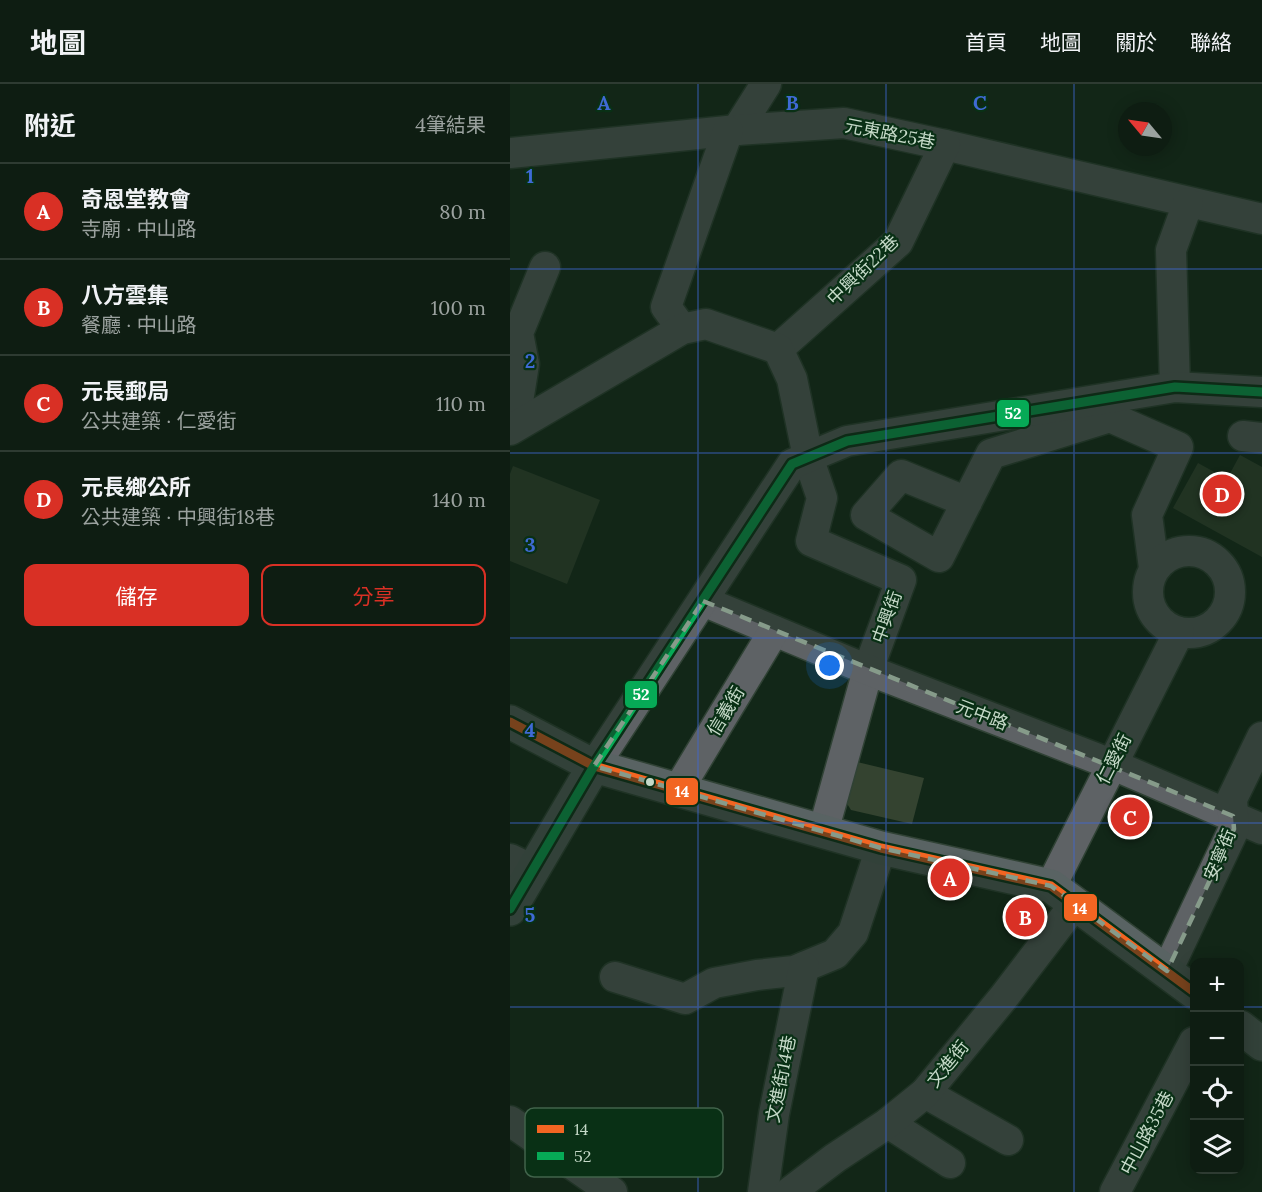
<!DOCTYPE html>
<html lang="zh-TW">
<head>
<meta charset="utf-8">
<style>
  :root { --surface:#0e1d12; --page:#1c2a20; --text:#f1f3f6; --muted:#9ba29f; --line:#2e3b32; --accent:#d93025 }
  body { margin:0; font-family:Lora,"Noto Sans TC",serif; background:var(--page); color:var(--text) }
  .controls { position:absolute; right:18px; bottom:18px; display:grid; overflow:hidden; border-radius:12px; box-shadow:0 3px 15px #0003 }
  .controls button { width:54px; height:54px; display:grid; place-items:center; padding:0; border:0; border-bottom:2px solid var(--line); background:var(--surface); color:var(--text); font:30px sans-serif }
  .compass { position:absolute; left:608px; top:18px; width:54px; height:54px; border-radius:50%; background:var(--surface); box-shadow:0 3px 15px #0003; rotate:299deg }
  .you { position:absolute; left:320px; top:582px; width:21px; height:21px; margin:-15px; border:4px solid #fff; border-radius:50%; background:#1a73e8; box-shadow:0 0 0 9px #1a73e833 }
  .badge { display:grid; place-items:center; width:39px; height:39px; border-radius:50%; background:var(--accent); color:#fff; font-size:20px; font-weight:700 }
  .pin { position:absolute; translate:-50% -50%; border:3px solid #fff; box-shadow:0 2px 6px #0006 }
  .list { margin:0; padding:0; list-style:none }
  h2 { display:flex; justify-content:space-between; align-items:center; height:78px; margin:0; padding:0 24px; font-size:26px }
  h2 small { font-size:20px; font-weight:400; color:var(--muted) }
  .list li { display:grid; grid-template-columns:39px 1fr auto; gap:18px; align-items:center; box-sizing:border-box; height:96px; padding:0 24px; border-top:2px solid var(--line) }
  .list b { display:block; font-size:22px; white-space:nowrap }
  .list p { margin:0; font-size:20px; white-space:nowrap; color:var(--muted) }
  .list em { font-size:20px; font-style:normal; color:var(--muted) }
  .actions { display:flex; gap:12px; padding:18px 24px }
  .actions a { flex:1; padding:14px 0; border:2px solid var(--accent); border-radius:12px; text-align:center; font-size:21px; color:var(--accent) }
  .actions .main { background:var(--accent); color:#fff }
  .icon { flex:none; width:33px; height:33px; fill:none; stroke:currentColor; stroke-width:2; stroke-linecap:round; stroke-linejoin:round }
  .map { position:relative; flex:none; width:752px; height:1108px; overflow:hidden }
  header { display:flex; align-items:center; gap:36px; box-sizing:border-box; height:84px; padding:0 30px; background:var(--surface); border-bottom:2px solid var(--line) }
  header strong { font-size:28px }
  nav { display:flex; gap:33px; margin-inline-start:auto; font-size:21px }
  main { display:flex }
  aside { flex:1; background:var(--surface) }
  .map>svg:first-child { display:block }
</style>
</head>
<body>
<header>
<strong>地圖</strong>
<nav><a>首頁</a><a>地圖</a><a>關於</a><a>聯絡</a></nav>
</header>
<main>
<aside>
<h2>附近<small>4筆結果</small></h2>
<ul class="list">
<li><span class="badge">A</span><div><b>奇恩堂教會</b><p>寺廟 · 中山路</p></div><em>80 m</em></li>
<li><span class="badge">B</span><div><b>八方雲集</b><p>餐廳 · 中山路</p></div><em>100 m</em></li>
<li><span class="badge">C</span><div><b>元長郵局</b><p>公共建築 · 仁愛街</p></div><em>110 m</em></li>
<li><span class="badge">D</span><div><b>元長鄉公所</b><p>公共建築 · 中興街18巷</p></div><em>140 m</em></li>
</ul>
<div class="actions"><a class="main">儲存</a><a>分享</a></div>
</aside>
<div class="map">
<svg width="752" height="1108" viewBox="0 0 752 1108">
  <rect width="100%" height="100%" fill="#122718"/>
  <g fill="#344330">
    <path d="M730,371L752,383V473L663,424L688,379L717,395Z"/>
    <path d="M3,382L90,416L57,500L0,477V390Z"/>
    <path d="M343,677L414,694L402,740L341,726L331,710Z"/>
  </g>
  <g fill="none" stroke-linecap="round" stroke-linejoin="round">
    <defs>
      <g id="minor">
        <path d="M227,46L256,0"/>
        <path d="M0,69L227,46L334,39L435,61L752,135"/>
        <path d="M172,245L156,223L218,47"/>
        <path d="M268,265L388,158L435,61"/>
        <path d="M665,303L661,166L678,119"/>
        <path d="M4,343L14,280L8,249L35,183"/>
        <path d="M0,346L172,245L196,240L268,265L282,295L298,373L312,414L301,457L391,496L358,586L313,748"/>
        <path d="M733,352L752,354"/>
        <path d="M457,418L391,391L356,431L429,473L481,370L600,333L668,363L637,431L644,484"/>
        <circle cx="679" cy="508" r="41"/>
        <path d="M193,517L358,586L601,680L752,745"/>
        <path d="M84,682L282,380L337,357L665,303L752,308"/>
        <path d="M168,706L264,547"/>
        <path d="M0,775L23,786"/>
        <path d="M541,802L669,548"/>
        <path d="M657,887L724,745L722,715L752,653"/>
        <path d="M105,893L175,915L204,899L247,891L284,887L325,870L343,849L371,764"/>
        <path d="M415,1009L498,1056"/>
        <path d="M0,1037L102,1108"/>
        <path d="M378,1039L440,1079"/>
        <path d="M253,1108L264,1030L294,883"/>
        <path d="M280,1108L325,1074L378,1039L415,1009L493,914L565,820"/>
        <path d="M605,1108L684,958"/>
      </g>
      <g id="major">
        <path d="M0,638L84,682L371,764L541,802L684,908"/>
        <path d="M0,825L84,682"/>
        <path d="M730,943L752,960"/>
      </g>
    </defs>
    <use href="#minor" stroke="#304235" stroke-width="33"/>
    <use href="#major" stroke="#304235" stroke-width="36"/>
    <use href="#minor" stroke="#5e6265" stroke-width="30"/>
    <use href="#major" stroke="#596363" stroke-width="33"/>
    <defs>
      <path id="bus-1" d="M0,638L84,682L371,764L541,802L684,908"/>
      <path id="bus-2" d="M0,825L84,682L282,380L337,357L665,303L752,308"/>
    </defs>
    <use href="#bus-1" stroke="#093015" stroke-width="14"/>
    <use href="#bus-2" stroke="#093015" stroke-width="14"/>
    <use href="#bus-1" stroke="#f26522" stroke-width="9"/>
    <use href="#bus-2" stroke="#06aa56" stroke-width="9"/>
  </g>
  <path d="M0 0H752V1108H0ZM193,517L723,732L724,745L657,887L541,802L371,764L84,682Z" fill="#122718" fill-opacity=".55" fill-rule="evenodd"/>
  <path fill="none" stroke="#869b8a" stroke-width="4.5" stroke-dasharray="12 8" stroke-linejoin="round" d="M193,517L723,732L724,745L657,887L541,802L371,764L84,682Z"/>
  <path fill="none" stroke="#3f6ad5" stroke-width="1.5" stroke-opacity="0.55" d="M188,0V1108M376,0V1108M564,0V1108M0,185H752M0,369H752M0,554H752M0,739H752M0,923H684M730,923H752"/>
  <circle fill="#c5d9c8" stroke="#093015" stroke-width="2" cx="140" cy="698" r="5"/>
  <g text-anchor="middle" stroke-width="4.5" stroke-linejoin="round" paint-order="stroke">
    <g font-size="18" fill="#c5d9c8" stroke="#093015">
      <text transform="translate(380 50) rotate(11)" y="6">元東路25巷</text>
      <text transform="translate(353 186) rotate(-44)" y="6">中興街22巷</text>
      <text transform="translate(377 533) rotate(-70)" y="6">中興街</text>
      <text transform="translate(216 627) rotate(-59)" y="6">信義街</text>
      <text transform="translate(472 631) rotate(21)" y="6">元中路</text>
      <text transform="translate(604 675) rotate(-63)" y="6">仁愛街</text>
      <text transform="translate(710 771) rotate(-67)" y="6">安寧街</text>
      <text transform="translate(438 980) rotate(-51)" y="6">文進街</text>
      <text transform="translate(271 995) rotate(-79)" y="6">文進街14巷</text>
      <text transform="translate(637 1049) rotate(-62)" y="6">中山路35巷</text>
    </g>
  </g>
  <rect x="15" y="1024" width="198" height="69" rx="9" fill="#093015" stroke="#41634b" stroke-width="1.5"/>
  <rect x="27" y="1041" width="27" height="8" fill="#f26522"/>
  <rect x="27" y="1068" width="27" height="8" fill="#06aa56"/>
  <g font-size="16" fill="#c5d9c8">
    <text x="64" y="1051">14</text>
    <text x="64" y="1078">52</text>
  </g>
  <g font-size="20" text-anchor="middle" font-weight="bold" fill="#3f6ad5" stroke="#093015" stroke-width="4.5" stroke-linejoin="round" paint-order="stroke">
    <text x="94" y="26">A</text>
    <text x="282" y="26">B</text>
    <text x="470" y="26">C</text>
    <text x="20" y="99">1</text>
    <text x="20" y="284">2</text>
    <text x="20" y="468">3</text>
    <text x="20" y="653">4</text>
    <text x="20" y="838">5</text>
  </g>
  <g stroke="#093015" stroke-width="2">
    <rect x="486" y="315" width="34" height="29" rx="6" fill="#06aa56"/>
    <rect x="114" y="596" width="34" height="29" rx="6" fill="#06aa56"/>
    <rect x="155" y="693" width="34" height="29" rx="6" fill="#f26522"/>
    <rect x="553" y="809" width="35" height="29" rx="6" fill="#f26522"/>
  </g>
  <g font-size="16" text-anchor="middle" font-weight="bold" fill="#fff">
    <text x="503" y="335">52</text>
    <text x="131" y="616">52</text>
    <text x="172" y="713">14</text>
    <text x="570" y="830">14</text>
  </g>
</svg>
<div class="controls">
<button>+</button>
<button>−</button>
<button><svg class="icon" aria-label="locate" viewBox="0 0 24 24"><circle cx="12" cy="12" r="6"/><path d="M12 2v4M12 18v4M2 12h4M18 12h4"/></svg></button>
<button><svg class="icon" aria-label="layers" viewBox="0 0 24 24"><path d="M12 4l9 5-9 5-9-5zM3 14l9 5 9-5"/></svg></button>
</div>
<svg class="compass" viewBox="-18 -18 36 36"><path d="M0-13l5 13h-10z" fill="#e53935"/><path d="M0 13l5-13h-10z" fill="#9ba29f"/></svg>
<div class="you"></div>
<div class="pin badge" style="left:440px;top:794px">A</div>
<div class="pin badge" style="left:515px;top:833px">B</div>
<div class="pin badge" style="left:620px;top:733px">C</div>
<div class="pin badge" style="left:712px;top:410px">D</div>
</div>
</main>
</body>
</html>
